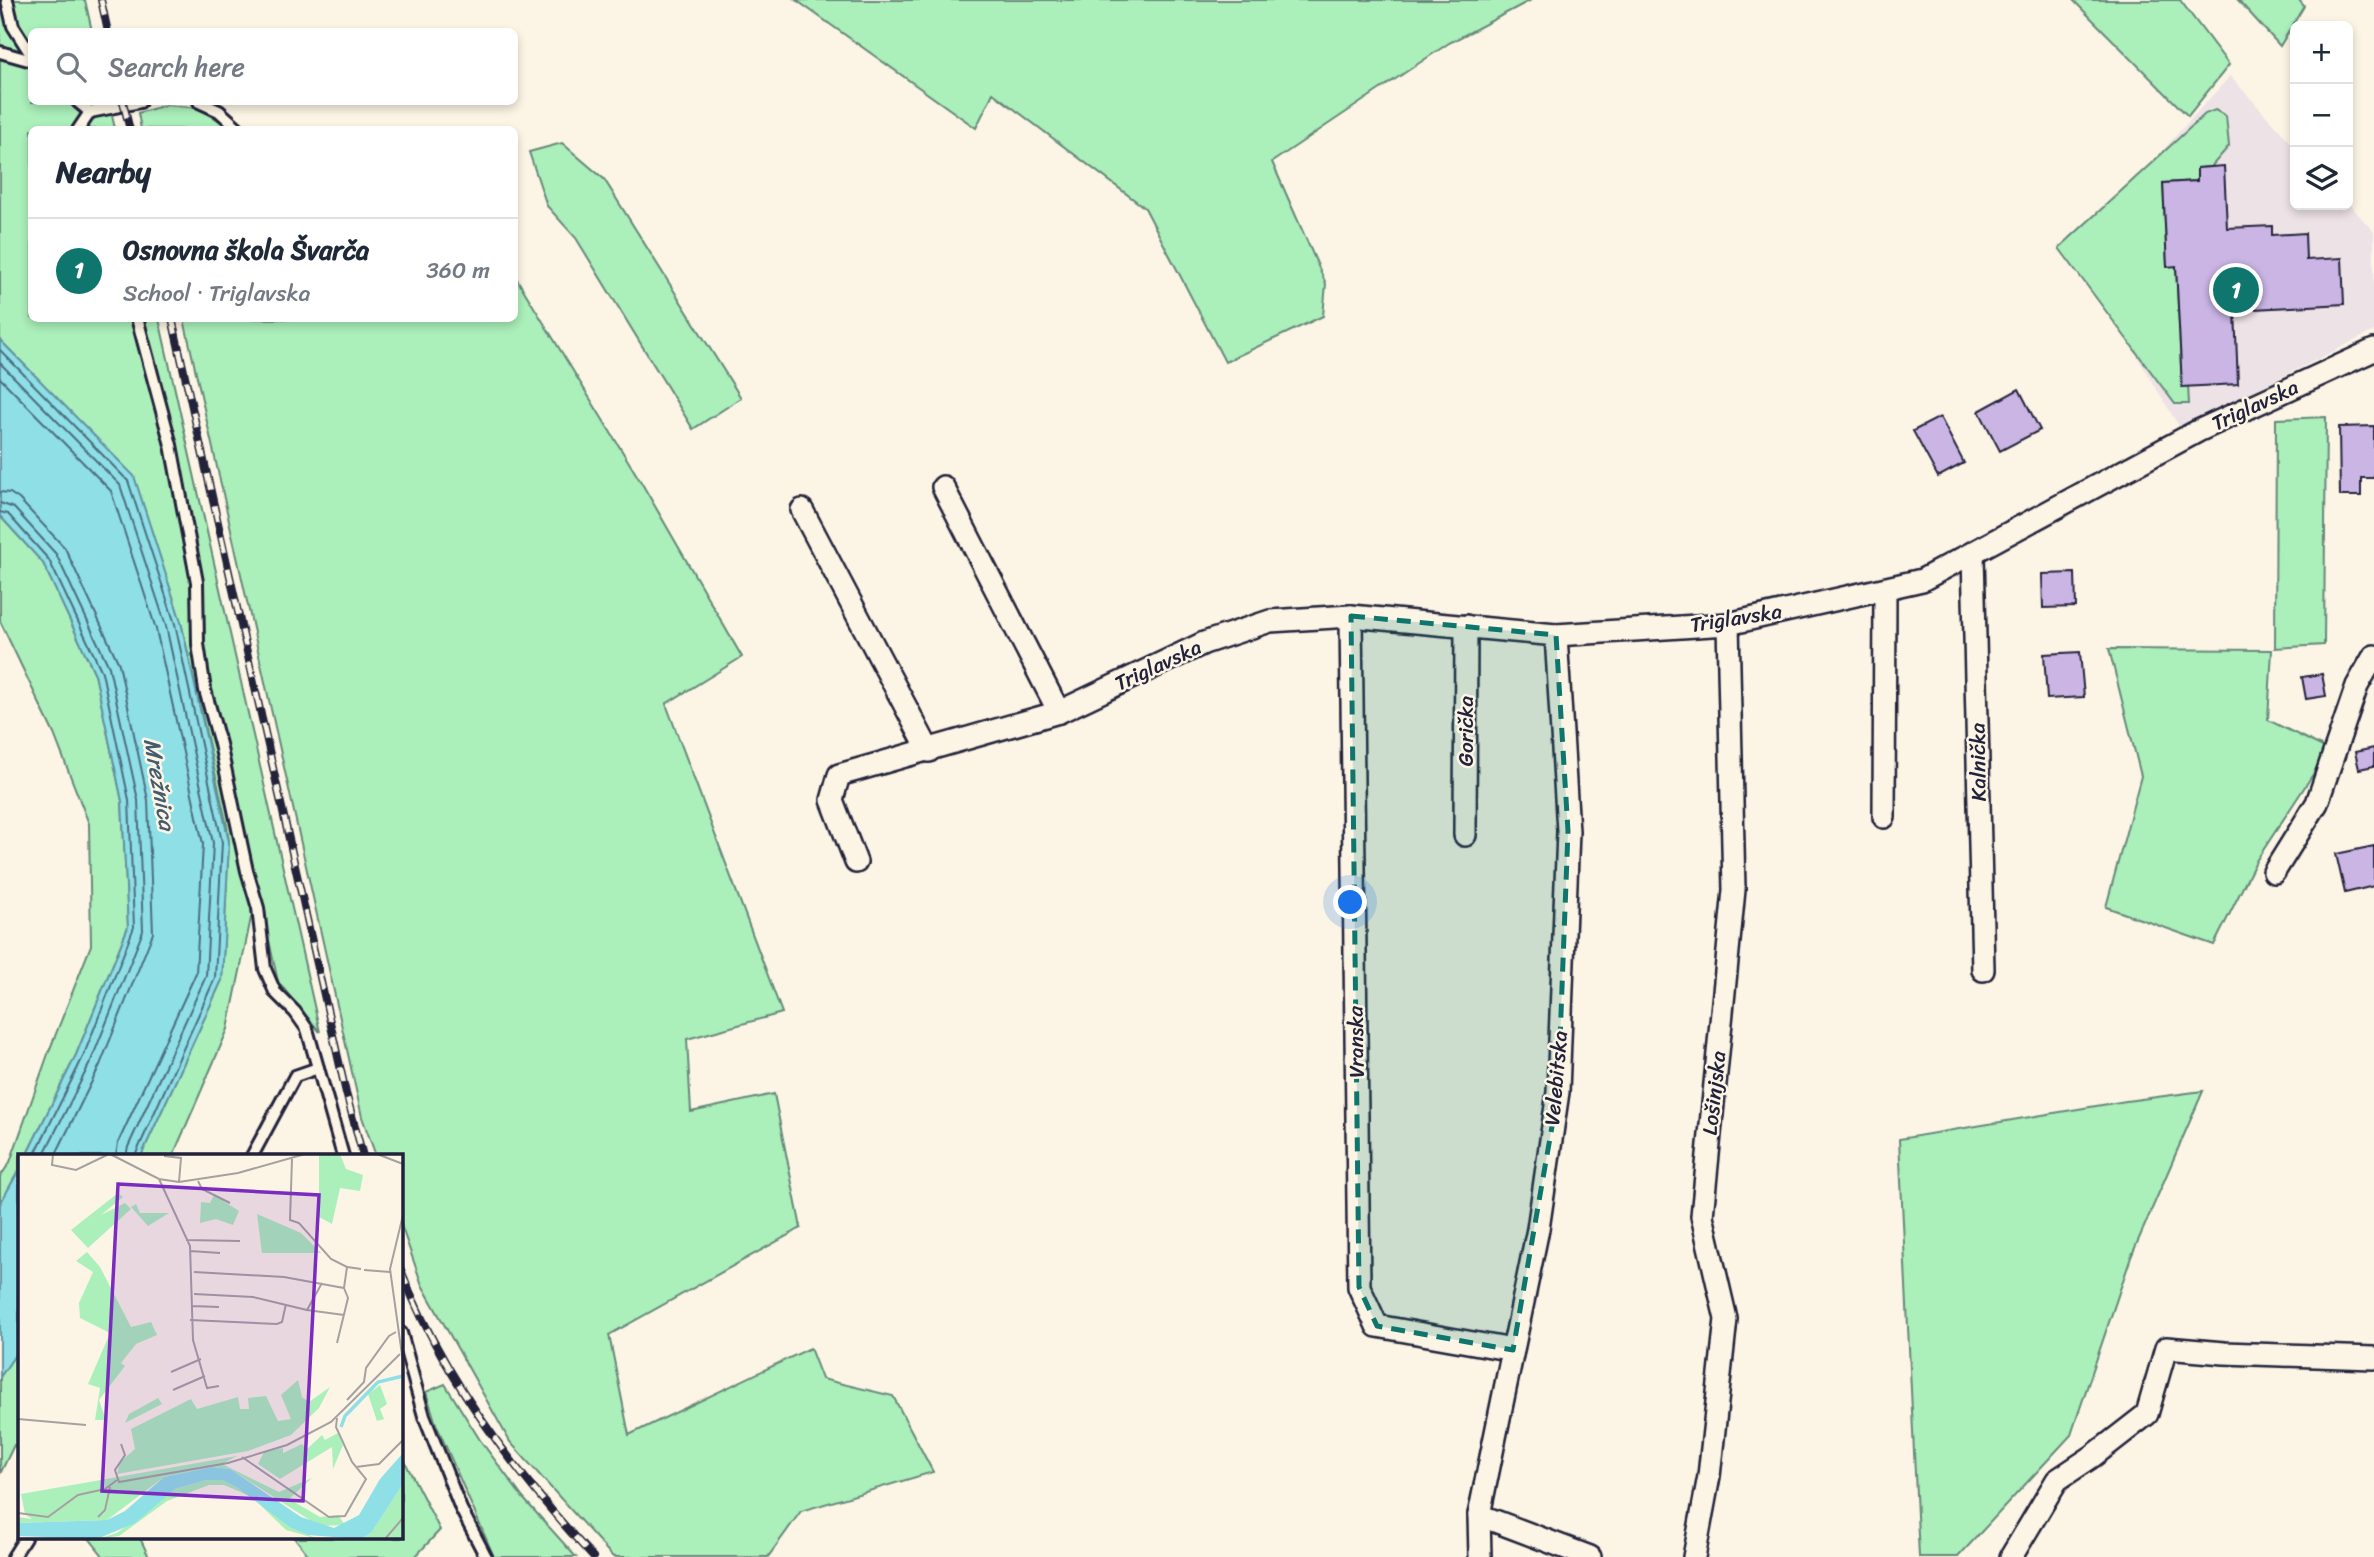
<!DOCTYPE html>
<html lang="en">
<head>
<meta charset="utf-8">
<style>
  :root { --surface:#fff; --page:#f6f6f7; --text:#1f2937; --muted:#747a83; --line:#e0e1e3; --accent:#0f766e }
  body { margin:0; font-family:Sriracha,sans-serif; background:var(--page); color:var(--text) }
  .controls { position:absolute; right:21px; top:21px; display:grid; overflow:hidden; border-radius:10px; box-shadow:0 4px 10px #0003 }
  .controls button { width:63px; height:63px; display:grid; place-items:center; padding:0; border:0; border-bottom:2px solid var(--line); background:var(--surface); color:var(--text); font:35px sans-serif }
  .you { position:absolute; left:1351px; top:903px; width:24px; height:24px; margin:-18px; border:5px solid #fff; border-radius:50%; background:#1a73e8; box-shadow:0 0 0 10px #1a73e833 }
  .badge { display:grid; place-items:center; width:46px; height:46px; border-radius:50%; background:var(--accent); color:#fff; font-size:23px; font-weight:700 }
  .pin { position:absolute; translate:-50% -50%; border:4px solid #fff; box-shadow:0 2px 7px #0006 }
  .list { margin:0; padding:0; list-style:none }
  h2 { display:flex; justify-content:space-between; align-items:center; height:91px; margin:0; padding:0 28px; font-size:30px }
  h2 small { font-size:23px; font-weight:400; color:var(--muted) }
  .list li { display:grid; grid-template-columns:46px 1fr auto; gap:21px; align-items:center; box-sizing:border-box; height:105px; padding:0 28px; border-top:2px solid var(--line) }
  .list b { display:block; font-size:26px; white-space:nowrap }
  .list p { margin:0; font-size:23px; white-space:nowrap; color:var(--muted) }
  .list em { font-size:23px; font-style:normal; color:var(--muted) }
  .icon { flex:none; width:38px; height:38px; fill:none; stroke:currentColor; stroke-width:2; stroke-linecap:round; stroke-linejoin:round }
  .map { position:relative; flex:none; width:2374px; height:1557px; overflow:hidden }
  .search { position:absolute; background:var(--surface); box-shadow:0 4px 10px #0003; left:28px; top:28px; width:490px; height:77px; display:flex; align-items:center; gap:18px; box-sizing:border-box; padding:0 24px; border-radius:10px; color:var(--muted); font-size:26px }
  .panel { position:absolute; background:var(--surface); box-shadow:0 4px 10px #0003; left:28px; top:126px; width:490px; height:196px; border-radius:10px }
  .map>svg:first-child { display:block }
</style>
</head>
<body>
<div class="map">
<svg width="2374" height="1557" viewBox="0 0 2374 1557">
  <rect width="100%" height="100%" fill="#fcf5e5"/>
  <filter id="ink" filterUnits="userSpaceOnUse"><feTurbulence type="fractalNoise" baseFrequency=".0143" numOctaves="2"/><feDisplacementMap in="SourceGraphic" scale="14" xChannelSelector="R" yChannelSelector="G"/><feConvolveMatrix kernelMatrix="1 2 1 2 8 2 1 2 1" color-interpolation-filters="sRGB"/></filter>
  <g filter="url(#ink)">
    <path fill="#ede2e5" d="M2230,76L2295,147V205L2348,203L2374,232V331L2180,428L2073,249Z"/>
    <g fill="#abefba" stroke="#66887a" stroke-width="2">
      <path d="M0,0H85L92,31L32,32V102H109L115,129L32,130V318L159,319L320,1032L278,982L264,917L251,918L228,1029L173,1156H141L222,980L229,842L227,826L181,622L134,477L0,340Z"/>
      <path d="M796,0H1531L1449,43L1272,162L1326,284L1323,316L1225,362L1145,208L993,93L976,128Z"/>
      <path d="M2073,0H2180L2229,65L2188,116Z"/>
      <path d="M2238,0H2299L2304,6L2280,46Z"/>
      <path d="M166,105L198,108L233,129H141L138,113Z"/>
      <path d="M2215,110L2226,116L2229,146L2211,167L2197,168V181L2163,183L2167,266H2176L2182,386H2188L2189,404H2175L2059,248L2205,114Z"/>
      <path d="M562,143L604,179L741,398L693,429L576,238L547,206L529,152Z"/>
      <path d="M515,276L641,482L742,657L666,704L782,1013L687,1039L691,1112L774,1094L801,1228L609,1335L629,1435L810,1348L822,1379L893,1396L933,1472L801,1511L768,1557H613L510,1442L422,1285L401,1225V1156H376L362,1117L184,319L514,318Z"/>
      <path d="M2326,417L2324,645L2275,648L2276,419Z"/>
      <path d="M0,516L43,563L95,674L122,801L128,927L76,1055L26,1156H19V1170L0,1204V1177L10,1162L48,1054L91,945L89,824L54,734L0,621Z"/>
      <path d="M2109,649L2272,650L2268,720L2329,750L2256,861L2214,945L2106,907L2141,776Z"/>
      <path d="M2203,1091L2131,1257L2071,1435L1958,1557H1919L1899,1139L2126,1101Z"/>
      <path d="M19,1349V1450L14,1445L0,1474V1377Z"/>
      <path d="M445,1384L480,1440L523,1498L576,1557H494L436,1424L426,1392Z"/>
      <path d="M401,1454L440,1530L415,1557H310L295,1538H401Z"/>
      <path d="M89,1538H140L149,1557H104Z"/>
    </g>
    <g fill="#8edfe6" stroke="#6393a2" stroke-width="2">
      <path d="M0,340L134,476L181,622L229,842L222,980L141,1156H26L76,1055L128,927L122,801L95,674L43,563L0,516Z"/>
      <path d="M19,1170V1349L0,1377V1204Z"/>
    </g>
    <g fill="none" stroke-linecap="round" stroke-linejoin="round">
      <g stroke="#4d6e7f" stroke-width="2">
        <path d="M0,350L128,481L175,624L222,842L215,978L135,1156"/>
        <path d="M0,363L120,485L166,626L213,843L206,976L128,1147L126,1156"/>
        <path d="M0,378L111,491L156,629L203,844L196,973L118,1143L116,1156"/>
        <path d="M0,492L10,493L19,499L65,548L119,664L148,800L153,933L100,1065L55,1156"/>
        <path d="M0,503L14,508L56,554L109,667L138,800L143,931L91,1061L43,1156"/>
        <path d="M0,512L8,514L49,560L102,672L129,800L134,927L83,1057L34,1156"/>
      </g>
    </g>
    <g fill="#cab5e5" stroke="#22223b" stroke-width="2">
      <path d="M2224,166L2227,228L2272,226V235L2305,233L2306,260L2342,258L2344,304L2235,310L2238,384L2182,387L2176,266L2167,267L2163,183L2197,181V168Z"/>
      <path d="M2019,389L2040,430L2000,451L1979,411Z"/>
      <path d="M1940,417L1964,463L1938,477L1913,431Z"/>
      <path d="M2374,426V478H2361V496H2340L2339,427Z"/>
      <path d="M2075,573L2076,607L2043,608L2042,574Z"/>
      <path d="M2080,652L2084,697L2047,699L2044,654Z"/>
      <path d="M2322,674L2326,696L2306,699L2302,677Z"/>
      <path d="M2374,748V766L2359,769L2355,752Z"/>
      <path d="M2374,846V886L2345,893L2336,854Z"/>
    </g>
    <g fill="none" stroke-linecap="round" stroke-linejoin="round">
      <defs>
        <g id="lane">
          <path d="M7,0L13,26L32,56"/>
          <path d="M0,52L32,61"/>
          <path d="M78,102L90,112"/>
          <path d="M199,102L219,111L240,130"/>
          <path d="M78,130L90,112L140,102"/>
          <path d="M137,318L171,445L197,582L198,644L205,690L220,744L247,871L258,908L265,969L275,992L295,1012L307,1029L343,1156"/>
          <path d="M252,1156L295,1076L318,1068"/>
          <path d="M401,1333L424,1416L461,1509L486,1557"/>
          <path d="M13,1557L25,1538"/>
        </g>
        <g id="street">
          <path d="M943,487L1059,712"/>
          <path d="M802,510L929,751"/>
          <path d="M1973,554L1983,970"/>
          <path d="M1351,616L1359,1287L1377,1326L1513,1350"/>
          <path d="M1556,635L1568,831L1558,1092L1538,1229L1479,1515L1590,1557"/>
          <path d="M1884,817L1885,589"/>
          <path d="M1465,835L1466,626"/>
          <path d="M856,862L832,800L839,775L1059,712L1204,643L1270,621L1351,616L1556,635L1728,624L1922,580L2198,431L2374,350"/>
          <path d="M2274,872L2317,803L2357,686L2374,656"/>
          <path d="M1479,1515L1480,1557"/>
          <path d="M1694,1557L1709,1476L1726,1319L1702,1216L1734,890L1728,624"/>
          <path d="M2011,1557L2057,1480L2093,1456L2147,1414L2166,1348L2224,1353L2374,1358"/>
        </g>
      </defs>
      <use href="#lane" stroke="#22223b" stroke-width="16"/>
      <use href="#street" stroke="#22223b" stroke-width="26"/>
      <use href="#lane" stroke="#fcf5e5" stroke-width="10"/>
      <use href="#street" stroke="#fcf5e5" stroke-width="21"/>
      <defs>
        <g id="rail">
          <path d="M101,0L108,32"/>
          <path d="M123,102L130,130"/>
          <path d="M172,318L346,1093L363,1156"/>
          <path d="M401,1270C441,1375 517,1475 593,1557"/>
        </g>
      </defs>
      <use href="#rail" stroke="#22223b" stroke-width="8"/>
      <use href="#rail" stroke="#fcf5e5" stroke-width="5" stroke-dasharray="16" stroke-linecap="butt"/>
    </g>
  </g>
  <path fill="#0f766e" fill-opacity="0.2" stroke="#0f766e" stroke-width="5" stroke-dasharray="14 9" stroke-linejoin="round" d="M1351,616L1556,635L1568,831L1558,1092L1513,1350L1377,1326L1359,1287Z"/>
  <g text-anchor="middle" stroke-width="5" stroke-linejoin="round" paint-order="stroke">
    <g font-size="21" fill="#22223b" stroke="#fcf5e5">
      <text transform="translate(2255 405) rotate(-25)" y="7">Triglavska</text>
      <text transform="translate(1736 618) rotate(-9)" y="7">Triglavska</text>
      <text transform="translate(1158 665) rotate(-25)" y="7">Triglavska</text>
      <text transform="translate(1466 731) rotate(-90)" y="7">Gorička</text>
      <text transform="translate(1978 762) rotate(-91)" y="7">Kalnička</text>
      <text transform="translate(1356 1042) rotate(-91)" y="7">Vranska</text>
      <text transform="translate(1556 1078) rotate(-85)" y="7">Velebitska</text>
      <text transform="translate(1714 1093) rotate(-84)" y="7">Lošinjska</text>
    </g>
    <g font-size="23" font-style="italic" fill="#425b6e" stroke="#fcf5e5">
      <text transform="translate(160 784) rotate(80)" y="8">Mrežnica</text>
    </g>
  </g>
  <g transform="translate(18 1154)">
    <rect width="385" height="385" fill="#fcf5e5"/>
    <path d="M322,0L328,15L345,21L342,37L322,34L314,70L301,63V1ZM100,39L105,43L83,61L107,49L113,55L70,94L53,76ZM196,41L221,57L215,71L198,65L182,69L183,48L192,49ZM118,50L122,59H151L130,72L113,53ZM239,60L283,79L303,99H244ZM69,98L82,113L113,173L133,168L139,181L118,190L103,209L107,212L81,246L88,266H77L82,234L70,230L92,179L62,164L61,149L75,118L58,107ZM280,226L284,243L291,248L312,233L301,254L273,281L230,297L99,320L102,308L117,295L113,275L173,245L179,255L220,243L222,255H231L230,244L248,242L260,267L273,265L263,241ZM362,231L369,250L362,255L366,265L359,267L350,240ZM140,244L144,250L107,269L111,260ZM320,279L325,291L315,315L314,293L262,325L240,310L246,298L265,294V299L284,290L289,295L304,281L307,286ZM219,302L204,310L261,338L294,324L271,345L302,363L320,361L327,371L301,372L212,315L194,313L146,323L89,366L0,369V363L14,365L7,360L3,340ZM188,326H204L220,334L238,344L273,374L300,385L268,376L234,343L206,331H191L149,347L101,382L79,385L99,379L157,335ZM385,330V385H342L353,379Z" fill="#abefba"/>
    <path d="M385,299V330L353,379L342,385L290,381L273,374L220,334L204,326H188L157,335L117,369L79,385L0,382V369L89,366L107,357L146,323L194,313L212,315L283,363L316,374L341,361L362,325Z" fill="#8edfe6"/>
    <path fill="none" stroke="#8edfe6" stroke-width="3.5" d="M323,273L327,262L360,228L385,222"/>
    <path fill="none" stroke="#a5a1a1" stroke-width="2" d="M35,0L34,11L58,16L91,0M92,0L141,25L161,28L220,19L287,0M359,0L385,10M146,2L163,4L161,28M274,5L272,66L281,69L313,105L329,113M141,25L172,92L175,186L189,234L201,232M180,27L184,35L212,49M385,61L372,115L385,208M168,86L222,87M172,97L202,99M346,116L372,118M176,118L266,123L326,134L329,113L343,115M176,140L235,143L289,156L304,129M174,152L201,153M289,156L326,161M172,166L259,170L264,168L268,150M319,189L330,144L326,134M153,218L183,205M155,236L187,222M329,246L346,228L348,214L371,182L378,178M0,265L68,271M103,290L107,301L97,316L101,328L210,309L269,291L313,268L382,200M224,303L311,363L327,362L348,325L334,308L318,273L319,264M338,313L361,310L385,286M0,359L30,363L60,341L87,335L99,326M80,363L87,356L92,333M367,385L385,364"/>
    <path fill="#7b2cbf" fill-opacity="0.15" stroke="#7b2cbf" stroke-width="3.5" d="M100,30L301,41L285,347L84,337Z"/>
    <rect width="385" height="385" fill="none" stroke="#22223b" stroke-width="3.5"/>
  </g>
</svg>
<div class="controls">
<button>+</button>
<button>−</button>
<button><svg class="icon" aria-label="layers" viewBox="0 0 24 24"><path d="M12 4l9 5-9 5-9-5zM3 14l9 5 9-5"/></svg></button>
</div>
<div class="you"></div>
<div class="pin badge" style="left:2236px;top:290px">1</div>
<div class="search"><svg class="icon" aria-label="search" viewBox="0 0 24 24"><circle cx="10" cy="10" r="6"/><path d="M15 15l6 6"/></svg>Search here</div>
<section class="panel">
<h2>Nearby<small></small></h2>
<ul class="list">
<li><span class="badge">1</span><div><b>Osnovna škola Švarča</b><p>School · Triglavska</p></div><em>360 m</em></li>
</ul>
</section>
</div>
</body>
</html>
